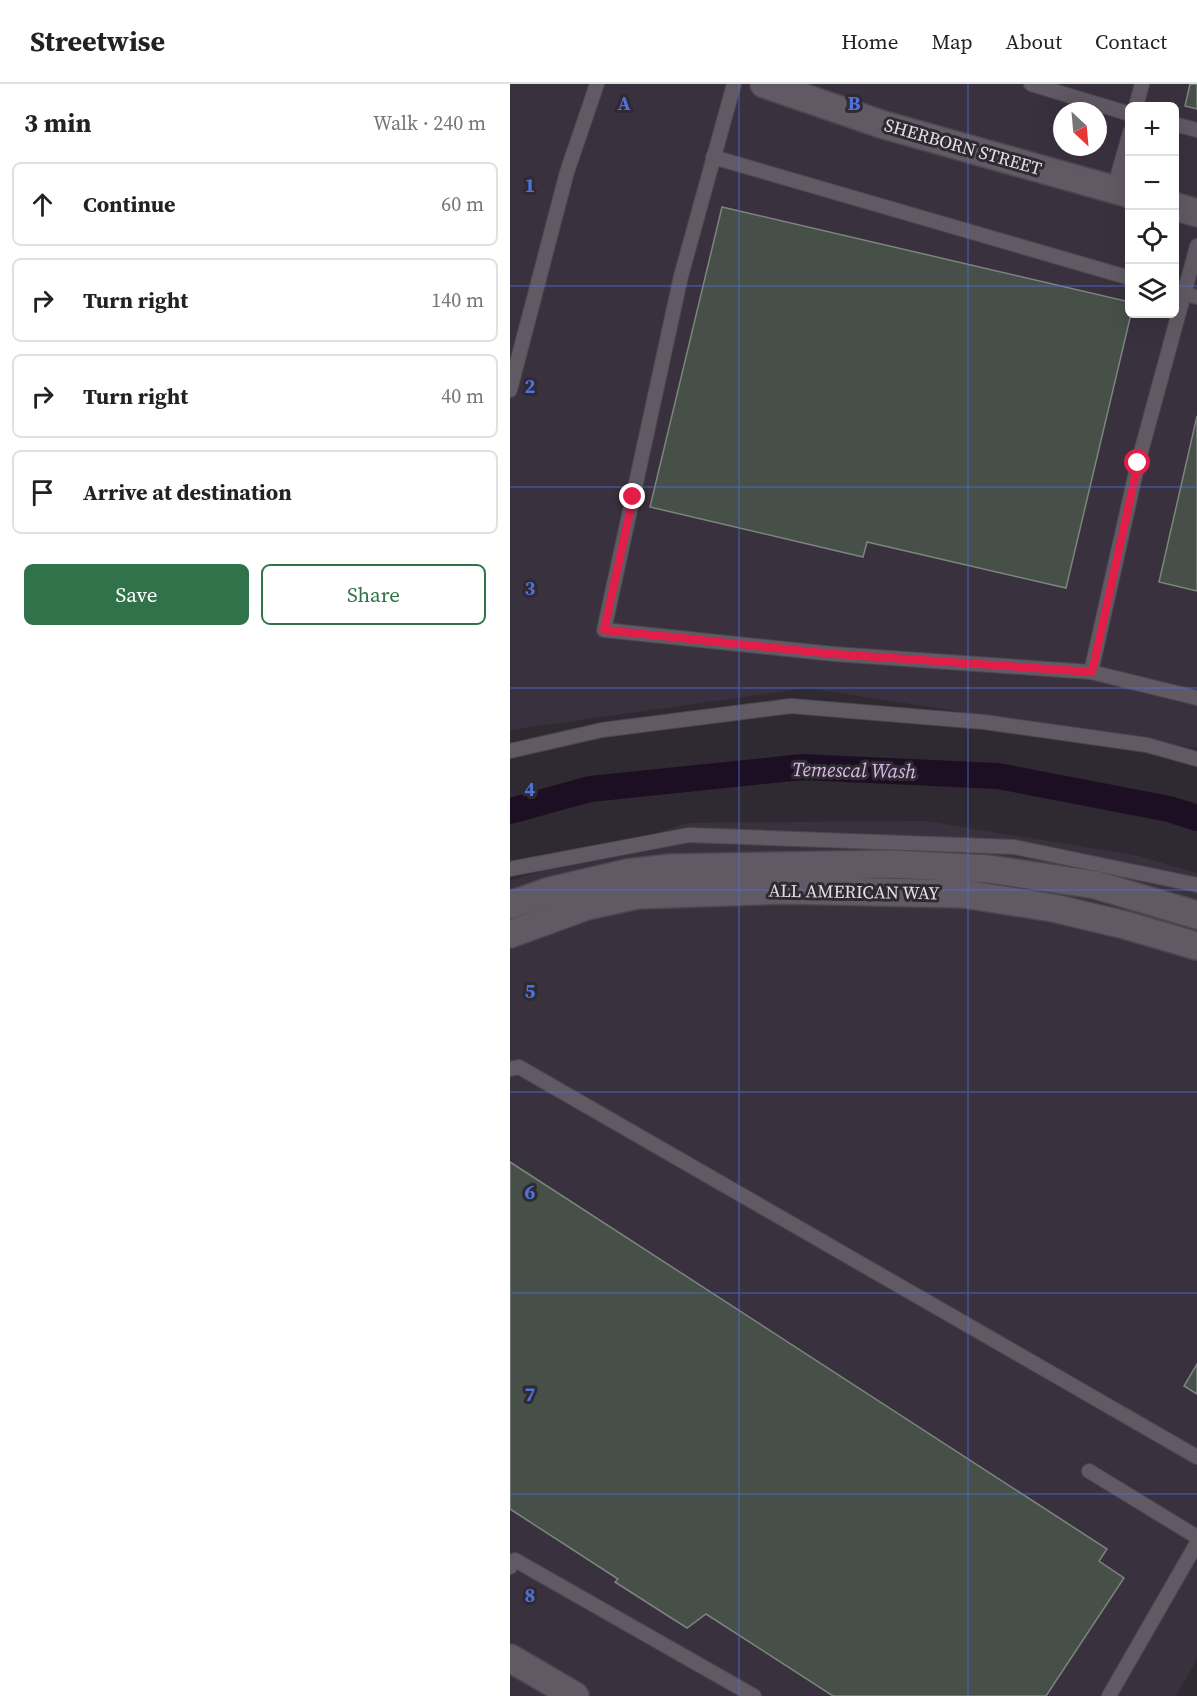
<!DOCTYPE html>
<html lang="en">
<head>
<meta charset="utf-8">
<style>
  :root { --surface:#fff; --page:#f6f6f6; --text:#222; --muted:#767676; --line:#e0e0e0; --accent:#30734a }
  body { margin:0; font-family:"Source Serif 4",serif; background:var(--page); color:var(--text) }
  .controls { position:absolute; right:18px; top:18px; display:grid; overflow:hidden; border-radius:9px; box-shadow:0 6px 24px #0002 }
  .controls button { width:54px; height:54px; display:grid; place-items:center; padding:0; border:0; border-bottom:2px solid var(--line); background:var(--surface); color:var(--text); font:30px sans-serif }
  .compass { position:absolute; left:543px; top:18px; width:54px; height:54px; border-radius:50%; background:var(--surface); box-shadow:0 6px 24px #0002; rotate:154deg }
  .stop { position:absolute; width:18px; height:18px; margin:-14px; border:4px solid #e11d48; border-radius:50%; background:#fff }
  .stop.end { background:#e11d48; border-color:#fff; box-shadow:0 2px 6px #0008 }
  .list { margin:0; padding:0; list-style:none }
  h2 { display:flex; justify-content:space-between; align-items:center; height:78px; margin:0; padding:0 24px; font-size:26px }
  h2 small { font-size:20px; font-weight:400; color:var(--muted) }
  .list li { display:grid; grid-template-columns:39px 1fr auto; gap:18px; align-items:center; box-sizing:border-box; height:84px; margin:0 12px 12px; padding:0 12px; border:2px solid var(--line); border-radius:9px }
  .list b { display:block; font-size:22px; white-space:nowrap }
  .list em { font-size:20px; font-style:normal; color:var(--muted) }
  .actions { display:flex; gap:12px; padding:18px 24px }
  .actions a { flex:1; padding:14px 0; border:2px solid var(--accent); border-radius:9px; text-align:center; font-size:21px; color:var(--accent) }
  .actions .main { background:var(--accent); color:#fff }
  .icon { flex:none; width:33px; height:33px; fill:none; stroke:currentColor; stroke-width:2; stroke-linecap:round; stroke-linejoin:round }
  .map { position:relative; flex:none; width:687px; height:1612px; overflow:hidden }
  header { display:flex; align-items:center; gap:36px; box-sizing:border-box; height:84px; padding:0 30px; background:var(--surface); border-bottom:2px solid var(--line) }
  header strong { font-size:28px }
  nav { display:flex; gap:33px; margin-inline-start:auto; font-size:21px }
  main { display:flex }
  aside { flex:1; background:var(--surface) }
  .map>svg:first-child { display:block }
</style>
</head>
<body>
<header>
<strong>Streetwise</strong>
<nav><a>Home</a><a>Map</a><a>About</a><a>Contact</a></nav>
</header>
<main>
<aside>
<h2>3 min<small>Walk · 240 m</small></h2>
<ul class="list">
<li><svg class="icon" aria-label="ahead" viewBox="0 0 24 24"><path d="M12 20V5M6 11l6-6 6 6"/></svg><div><b>Continue</b></div><em>60 m</em></li>
<li><svg class="icon" aria-label="right" viewBox="0 0 24 24"><path d="M7 20v-9h11M14 6l5 5-5 5"/></svg><div><b>Turn right</b></div><em>140 m</em></li>
<li><svg class="icon" aria-label="right" viewBox="0 0 24 24"><path d="M7 20v-9h11M14 6l5 5-5 5"/></svg><div><b>Turn right</b></div><em>40 m</em></li>
<li><svg class="icon" aria-label="arrive" viewBox="0 0 24 24"><path d="M6 21V4h12l-3 4 3 4H6"/></svg><div><b>Arrive at destination</b></div></li>
</ul>
<div class="actions"><a class="main">Save</a><a>Share</a></div>
</aside>
<div class="map">
<svg width="687" height="1612" viewBox="0 0 687 1612">
  <rect width="100%" height="100%" fill="#2f2a32"/>
  <g fill="#3a313f" fill-rule="evenodd">
    <path d="M0,0H687V664L297,604L0,646ZM620,22H664V230H620ZM552,27H588V63H552Z"/>
    <path d="M416,737L628,772L687,789V1575L666,1612H0V797L177,739Z"/>
  </g>
  <g fill="none" stroke-linecap="round" stroke-linejoin="round">
    <path stroke="#1d0f23" stroke-width="26" d="M0,727L80,705L293,683L488,692L659,725L687,734"/>
  </g>
  <g fill="#464f48" stroke="#7b857d" stroke-width="1.5">
    <path d="M680,0H687V25L675,22Z"/>
    <path d="M212,123L620,218L621,230L556,504L357,458L353,473L140,423Z"/>
    <path d="M687,332V507L649,498Z"/>
    <path d="M0,1078L597,1465L589,1477L614,1494L536,1612H323L196,1530L177,1544L105,1498L108,1495L0,1425Z"/>
    <path d="M687,1280V1310L674,1302Z"/>
  </g>
  <g fill="none" stroke-linecap="round" stroke-linejoin="round">
    <defs>
      <g id="service">
        <path d="M224,0L171,192L94,546L324,570L581,588"/>
        <path d="M521,0L620,30"/>
        <path d="M626,22L632,0"/>
        <path d="M664,40L687,46"/>
        <path d="M203,73L620,194"/>
        <path d="M604,105L620,48"/>
        <path d="M687,162L628,379L581,588L687,614"/>
        <path d="M664,207L687,213"/>
        <path d="M0,306L57,88L87,0"/>
        <path d="M0,667L92,646L281,622L474,638L637,661L687,675"/>
        <path d="M0,785L179,751L504,763L687,801"/>
        <path d="M0,985L9,983L687,1373"/>
        <path d="M579,1387L687,1453"/>
        <path d="M0,1483L5,1476L244,1612"/>
        <path d="M599,1612L687,1459"/>
      </g>
      <g id="minor">
        <path d="M254,0L374,41L620,110"/>
        <path d="M664,122L687,129"/>
        <path d="M0,821L40,807L117,789L160,784L382,780L479,785L586,801L687,831"/>
        <path d="M0,850L77,822L127,811L278,806L454,810L543,824L615,841L687,862"/>
        <path d="M0,1574L65,1612"/>
      </g>
    </defs>
    <use href="#service" stroke="#4c474f" stroke-width="16"/>
    <use href="#minor" stroke="#4c474f" stroke-width="30"/>
    <use href="#service" stroke="#615a64" stroke-width="14"/>
    <use href="#minor" stroke="#615a64" stroke-width="27"/>
  </g>
  <g fill="none" stroke-linecap="round" stroke-linejoin="round">
    <path stroke="#e11d48" stroke-width="8" d="M123,413L94,546L324,570L582,588L628,379"/>
  </g>
  <path fill="none" stroke="#4e72db" stroke-width="1.5" stroke-opacity="0.55" d="M229,0V1612M458,0V1612M0,202H620M664,202H687M0,403H687M0,604H687M0,806H687M0,1008H687M0,1209H687M0,1410H687"/>
  <g text-anchor="middle" stroke-width="6" stroke-linejoin="round" paint-order="stroke">
    <g font-size="18" fill="#e3dfe5" stroke="#2f2a32">
      <text transform="translate(453 63) rotate(16)" y="6">SHERBORN STREET</text>
      <text transform="translate(344 808) rotate(1)" y="6">ALL AMERICAN WAY</text>
    </g>
    <g font-size="20" font-style="italic" fill="#d7b8e6" stroke="#2f2a32">
      <text transform="translate(344 686) rotate(1)" y="7">Temescal Wash</text>
    </g>
  </g>
  <g font-size="20" text-anchor="middle" font-weight="bold" fill="#4e72db" stroke="#2f2a32" stroke-width="6" stroke-linejoin="round" paint-order="stroke">
    <text x="114" y="26">A</text>
    <text x="344" y="26">B</text>
    <text x="20" y="108">1</text>
    <text x="20" y="309">2</text>
    <text x="20" y="511">3</text>
    <text x="20" y="712">4</text>
    <text x="20" y="914">5</text>
    <text x="20" y="1115">6</text>
    <text x="20" y="1317">7</text>
    <text x="20" y="1518">8</text>
  </g>
</svg>
<div class="controls">
<button>+</button>
<button>−</button>
<button><svg class="icon" aria-label="locate" viewBox="0 0 24 24"><circle cx="12" cy="12" r="6"/><path d="M12 2v4M12 18v4M2 12h4M18 12h4"/></svg></button>
<button><svg class="icon" aria-label="layers" viewBox="0 0 24 24"><path d="M12 4l9 5-9 5-9-5zM3 14l9 5 9-5"/></svg></button>
</div>
<svg class="compass" viewBox="-18 -18 36 36"><path d="M0-13l5 13h-10z" fill="#e53935"/><path d="M0 13l5-13h-10z" fill="#767676"/></svg>
<div class="stop" style="left:628px;top:379px"></div>
<div class="stop end" style="left:123px;top:413px"></div>
</div>
</main>
</body>
</html>
